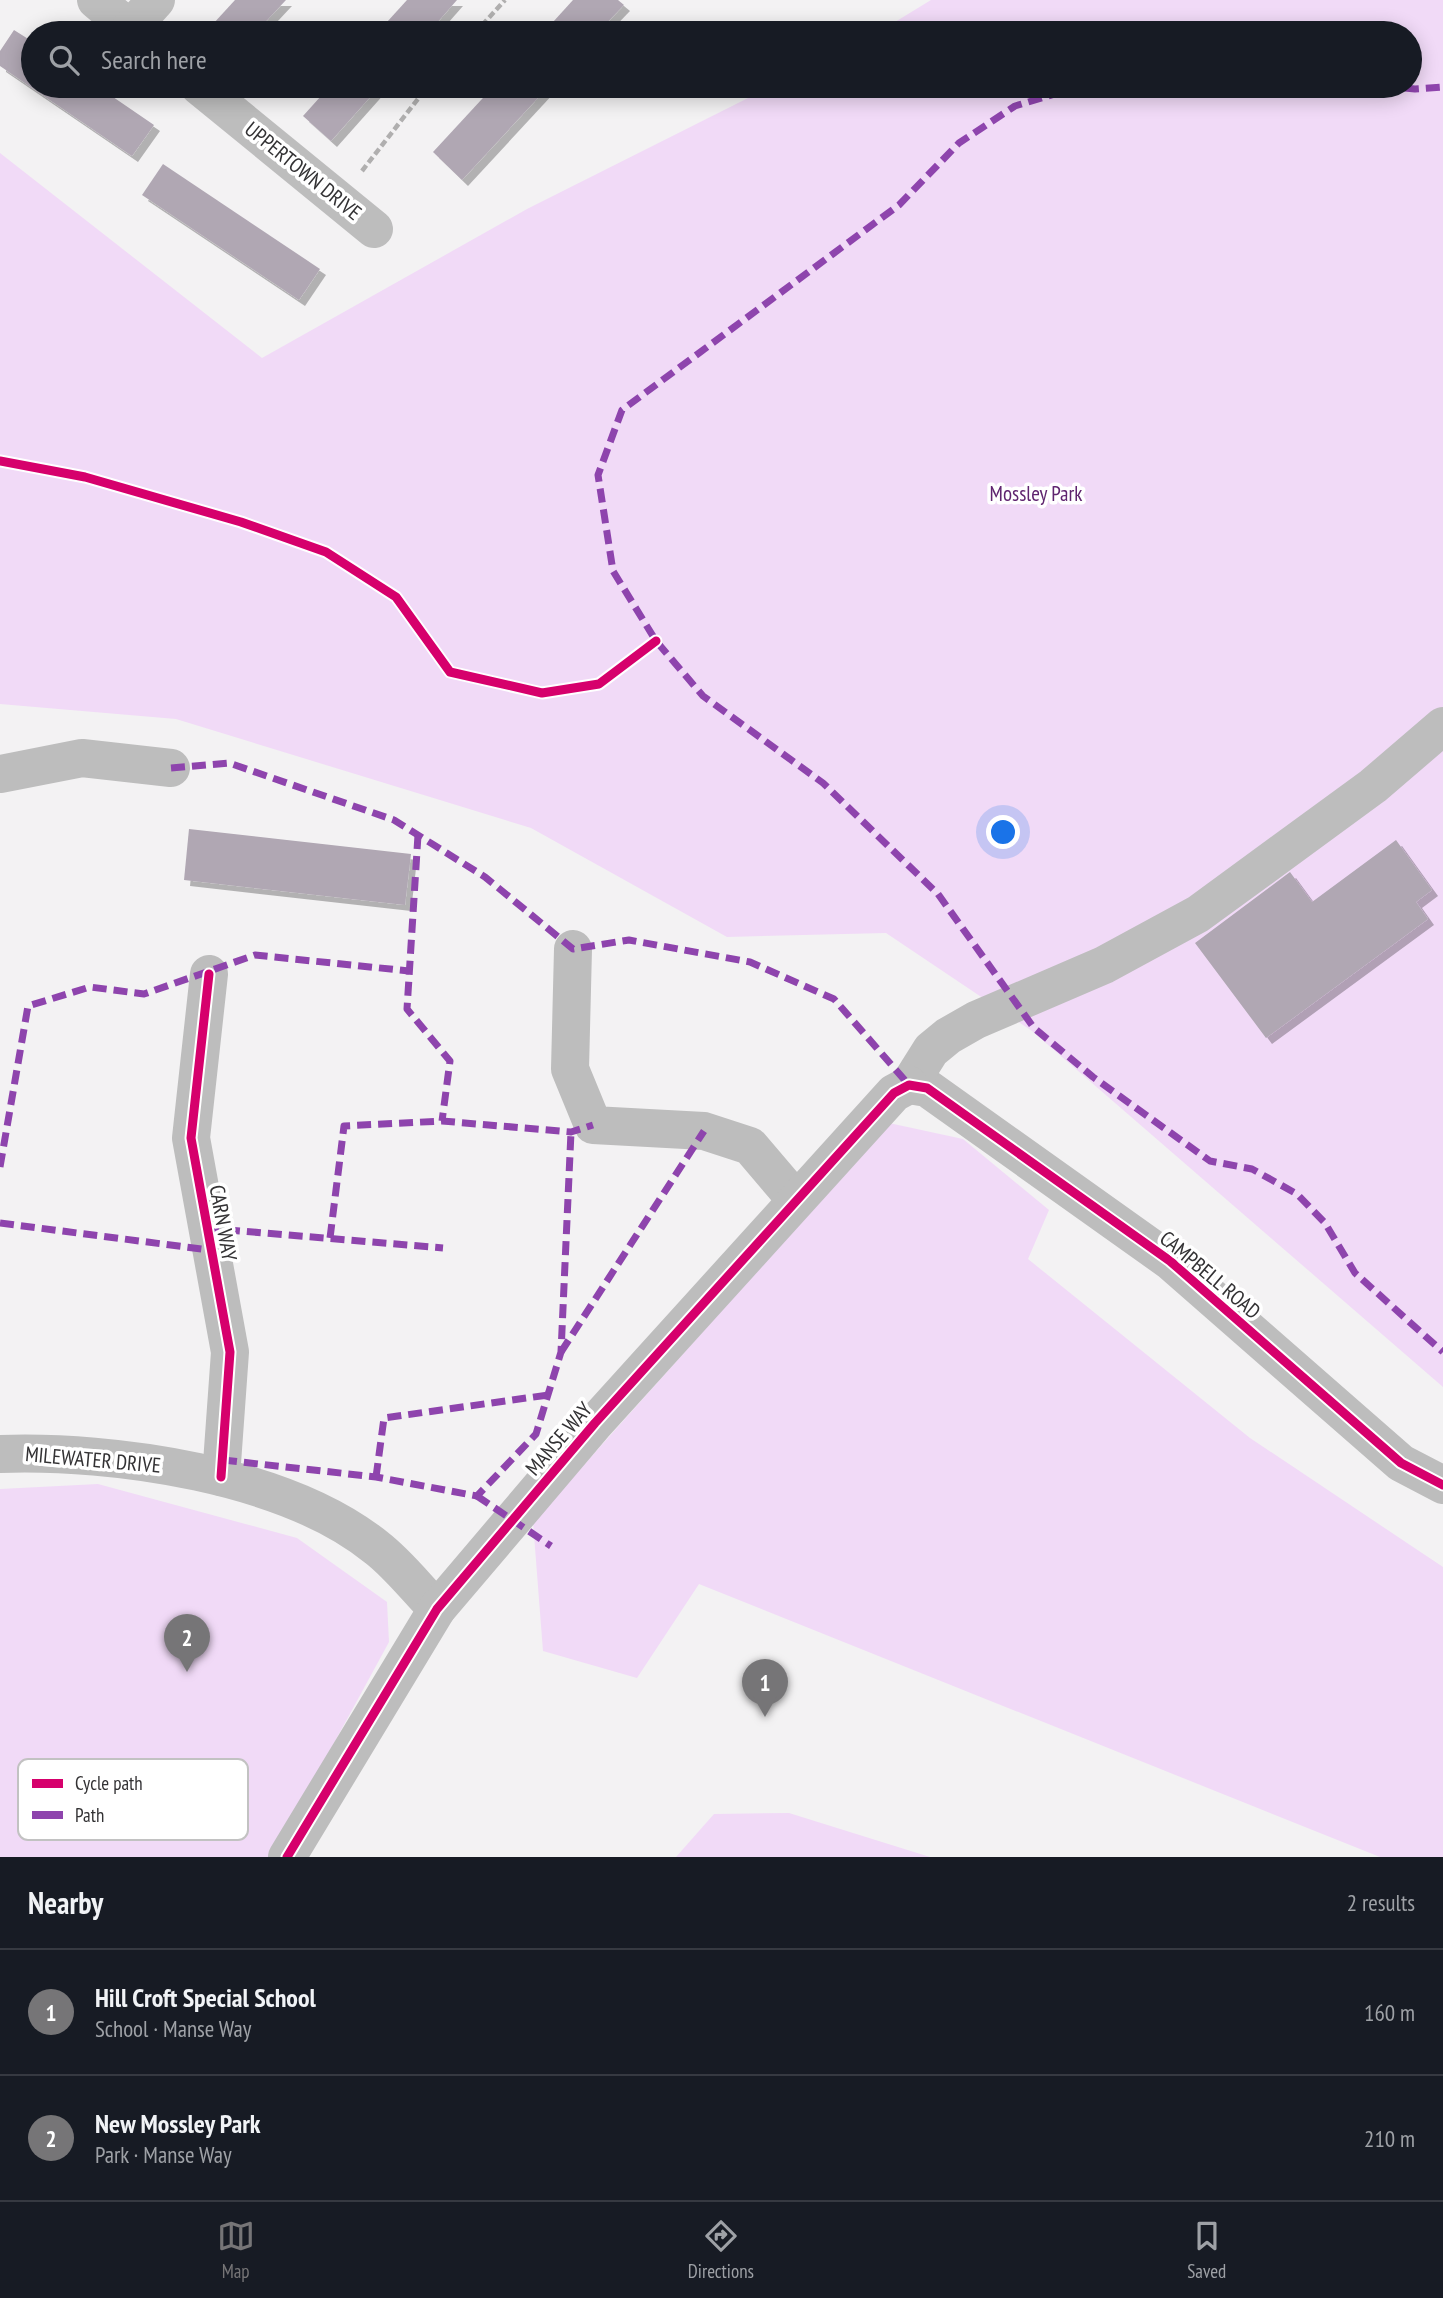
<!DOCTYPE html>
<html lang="en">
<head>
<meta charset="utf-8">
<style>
  :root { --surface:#171b24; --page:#20242c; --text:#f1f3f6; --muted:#9ea1a6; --line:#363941; --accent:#767577 }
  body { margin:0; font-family:"PT Sans Narrow",sans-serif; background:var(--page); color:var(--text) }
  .you { position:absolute; left:1004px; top:833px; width:24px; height:24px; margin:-18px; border:5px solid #fff; border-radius:50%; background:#1a73e8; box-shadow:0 0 0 10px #1a73e833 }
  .badge { display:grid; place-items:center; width:46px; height:46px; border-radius:50%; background:var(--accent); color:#fff; font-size:23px; font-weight:700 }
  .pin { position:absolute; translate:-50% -58px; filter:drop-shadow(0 2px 4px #0008) }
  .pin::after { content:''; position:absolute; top:37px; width:24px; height:21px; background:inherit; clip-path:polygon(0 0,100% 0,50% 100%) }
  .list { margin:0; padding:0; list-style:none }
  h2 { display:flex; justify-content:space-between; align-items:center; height:91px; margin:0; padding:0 28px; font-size:30px }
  h2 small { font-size:23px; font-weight:400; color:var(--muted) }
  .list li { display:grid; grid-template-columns:46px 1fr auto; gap:21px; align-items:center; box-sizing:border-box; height:126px; padding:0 28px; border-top:2px solid var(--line) }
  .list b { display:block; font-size:26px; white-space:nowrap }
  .list p { margin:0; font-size:23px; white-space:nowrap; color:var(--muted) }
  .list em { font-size:23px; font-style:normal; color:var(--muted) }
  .icon { flex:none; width:38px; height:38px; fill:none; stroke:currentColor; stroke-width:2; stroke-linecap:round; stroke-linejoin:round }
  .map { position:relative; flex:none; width:1443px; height:1857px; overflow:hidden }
  .search { position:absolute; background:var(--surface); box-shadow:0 4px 18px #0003; left:21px; right:21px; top:21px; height:77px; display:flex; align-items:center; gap:18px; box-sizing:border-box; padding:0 24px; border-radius:38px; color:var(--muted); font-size:26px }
  .sheet { height:343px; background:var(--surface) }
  nav { display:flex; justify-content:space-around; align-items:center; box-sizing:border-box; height:98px; border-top:2px solid var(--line); background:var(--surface); font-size:19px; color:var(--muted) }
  nav a { display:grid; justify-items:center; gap:4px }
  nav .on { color:var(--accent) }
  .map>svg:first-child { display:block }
</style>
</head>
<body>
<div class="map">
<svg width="1443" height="1857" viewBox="0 0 1443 1857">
  <defs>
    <filter id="shadow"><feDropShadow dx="6" dy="6" stdDeviation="0" flood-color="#0004"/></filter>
  </defs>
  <rect width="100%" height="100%" fill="#f3f2f3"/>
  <g fill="#f1daf7">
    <path d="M931,0H1443V1387L1032,1031L886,933L727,937L531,828L176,719L0,704V153L262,358L527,209L772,86H1410V33H877Z"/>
    <path d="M889,1123L963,1139L1049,1210L1028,1259L1250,1438L1443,1567V1857H1380L699,1584L637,1678L543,1651L533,1522Z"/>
    <path d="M98,1484L297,1538L387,1602L389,1642L272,1857H0V1489Z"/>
    <path d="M789,1813L930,1857H676L714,1814Z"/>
  </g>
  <g fill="#b0a7b3" filter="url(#shadow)">
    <path d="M235,0H286L255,33H223L213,24Z"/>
    <path d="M407,0H457L428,33H377Z"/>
    <path d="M573,0H618L624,5L597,33H543Z"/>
    <path d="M14,30L33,42V86H97L154,125L132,156L0,66V51Z"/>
    <path d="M330,86H380L331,141L303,116Z"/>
    <path d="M494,86H549L462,180L433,152Z"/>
    <path d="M163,164L320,269L299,300L142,195Z"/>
    <path d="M189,829L411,854L405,905L184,880Z"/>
    <path d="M1396,840L1432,890L1416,902L1428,919L1266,1038L1195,943L1290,872L1312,902Z"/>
  </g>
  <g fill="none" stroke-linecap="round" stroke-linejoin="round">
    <g stroke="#b0afaf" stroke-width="4.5" stroke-dasharray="7 3.5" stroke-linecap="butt">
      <path d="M475,33L505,0"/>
      <path d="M362,171L428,86"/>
    </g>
    <g stroke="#bdbdbd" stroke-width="38">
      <path d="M96,0L135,33"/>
      <path d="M130,29L156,0"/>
      <path d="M199,86L374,229"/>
      <path d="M0,774L82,758L171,768"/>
      <path d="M573,949L570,1069L593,1125L704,1131L750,1146L796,1200"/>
      <path d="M209,974L191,1138L230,1352L221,1477"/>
      <path d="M909,1085L927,1088L1170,1261L1401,1463L1443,1485"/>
      <path d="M909,1085L931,1050L948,1036L976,1020L1104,965L1198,914L1373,786L1443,726"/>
      <path d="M0,1454C114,1450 286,1474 377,1548C399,1565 417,1589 437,1609"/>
      <path d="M287,1857L437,1609L595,1423L894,1093L909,1085"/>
    </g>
    <g stroke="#8e44ad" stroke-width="7" stroke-dasharray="14 7" stroke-linecap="butt">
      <path d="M1182,33H1191"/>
      <path d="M1082,86L1015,106L959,143L899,205L622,410L598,475L613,571L656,641L703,696L823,783L938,894L1034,1028L1093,1077L1210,1161L1252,1169L1297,1194L1325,1223L1355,1273L1443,1352"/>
      <path d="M1384,86L1415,89L1443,87"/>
      <path d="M171,768L229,763L394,820L485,877L573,949L629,940L750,962L834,999L909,1085"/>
      <path d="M418,835L407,1009L450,1061L442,1121"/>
      <path d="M0,1167L28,1006L90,987L144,994L255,955L409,971"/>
      <path d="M0,1223L209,1250"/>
      <path d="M205,1228L443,1248"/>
      <path d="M330,1238L344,1126L442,1121L571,1132L593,1125"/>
      <path d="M561,1352L704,1131"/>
      <path d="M223,1460L376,1477L477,1496L536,1434L561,1352L571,1132"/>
      <path d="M376,1477L384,1418L548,1395"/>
      <path d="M477,1496L551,1546"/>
    </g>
    <defs>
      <g id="cycleway">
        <path d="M0,461L85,477L241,522L326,552L396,597L450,672L542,693L599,684L656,641"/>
        <path d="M209,974L191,1138L230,1352L221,1477"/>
        <path d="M287,1857L437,1609L595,1423L894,1093L909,1085L927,1088L1170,1261L1401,1463L1443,1485"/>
      </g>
    </defs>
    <use href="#cycleway" stroke="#fff" stroke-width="13"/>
    <use href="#cycleway" stroke="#d6006c" stroke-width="9"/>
  </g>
  <g text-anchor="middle" stroke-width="7" stroke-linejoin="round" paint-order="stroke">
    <g font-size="21" fill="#333234" stroke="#fff">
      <text transform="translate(303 171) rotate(39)" y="7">UPPERTOWN DRIVE</text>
      <text transform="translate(223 1223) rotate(80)" y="7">CARN WAY</text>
      <text transform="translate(1210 1275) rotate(40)" y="7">CAMPBELL ROAD</text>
      <text transform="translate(559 1439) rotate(-49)" y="7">MANSE WAY</text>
      <text transform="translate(93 1460) rotate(5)" y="7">MILEWATER DRIVE</text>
    </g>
    <g font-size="21" fill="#5f246f" stroke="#fff">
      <text x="1036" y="501">Mossley Park</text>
    </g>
  </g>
  <rect x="18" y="1759" width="230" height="81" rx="10" fill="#fff" stroke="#c2c2c2" stroke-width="2"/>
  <rect x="32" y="1779" width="31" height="9" fill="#d6006c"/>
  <rect x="32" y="1811" width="31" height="8" fill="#8e44ad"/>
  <g font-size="19" fill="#333234">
    <text x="75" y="1790">Cycle path</text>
    <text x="75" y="1822">Path</text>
  </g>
</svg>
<div class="you"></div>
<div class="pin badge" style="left:765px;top:1717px">1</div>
<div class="pin badge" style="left:187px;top:1672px">2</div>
<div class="search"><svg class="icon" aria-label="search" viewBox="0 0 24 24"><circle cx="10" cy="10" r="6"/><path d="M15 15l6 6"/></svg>Search here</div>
</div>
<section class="sheet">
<h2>Nearby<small>2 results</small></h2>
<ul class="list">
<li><span class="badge">1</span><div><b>Hill Croft Special School</b><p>School · Manse Way</p></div><em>160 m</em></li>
<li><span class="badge">2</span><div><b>New Mossley Park</b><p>Park · Manse Way</p></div><em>210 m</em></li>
</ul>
</section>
<nav>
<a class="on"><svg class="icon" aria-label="map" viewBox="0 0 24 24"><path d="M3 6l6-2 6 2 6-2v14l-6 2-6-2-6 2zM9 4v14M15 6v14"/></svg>Map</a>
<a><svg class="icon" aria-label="directions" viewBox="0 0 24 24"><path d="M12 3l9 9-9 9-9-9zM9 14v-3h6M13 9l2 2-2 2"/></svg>Directions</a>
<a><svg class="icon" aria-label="saved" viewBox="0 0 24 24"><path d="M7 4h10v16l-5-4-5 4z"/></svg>Saved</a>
</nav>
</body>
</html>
